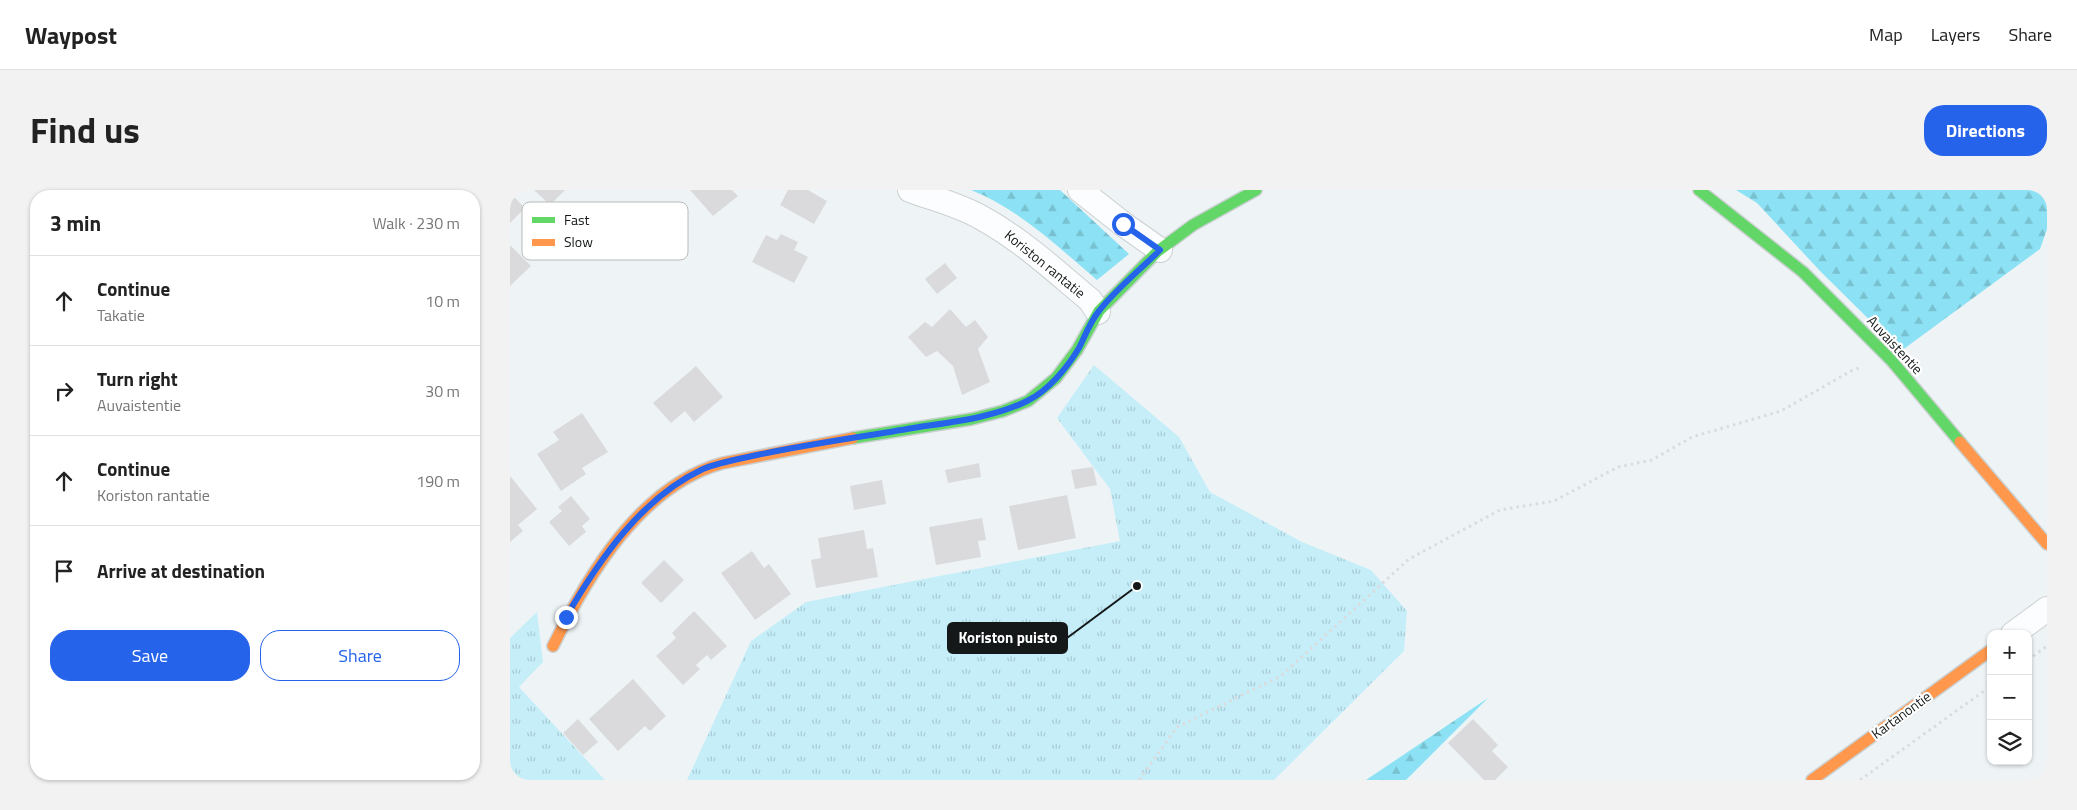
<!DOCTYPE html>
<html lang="en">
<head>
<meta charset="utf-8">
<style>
  :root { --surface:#fff; --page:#f2f2f2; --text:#222; --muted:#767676; --line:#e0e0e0; --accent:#2563eb }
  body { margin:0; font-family:"Titillium Web",sans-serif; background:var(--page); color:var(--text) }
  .controls { position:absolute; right:15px; bottom:15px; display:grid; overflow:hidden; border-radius:10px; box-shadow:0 1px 4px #0004 }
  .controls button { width:45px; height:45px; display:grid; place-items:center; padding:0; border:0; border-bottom:1px solid var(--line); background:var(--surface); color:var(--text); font:25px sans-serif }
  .stop { position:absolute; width:15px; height:15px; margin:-11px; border:4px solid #2563eb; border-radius:50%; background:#fff }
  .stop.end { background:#2563eb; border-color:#fff; box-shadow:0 1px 5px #0008 }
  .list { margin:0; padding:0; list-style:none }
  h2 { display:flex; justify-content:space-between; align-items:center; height:65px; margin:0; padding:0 20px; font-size:21px }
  h2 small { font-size:16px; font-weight:400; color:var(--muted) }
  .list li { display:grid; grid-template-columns:32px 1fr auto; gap:15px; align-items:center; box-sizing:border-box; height:90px; padding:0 20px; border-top:1px solid var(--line) }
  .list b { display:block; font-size:19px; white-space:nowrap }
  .list p { margin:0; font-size:16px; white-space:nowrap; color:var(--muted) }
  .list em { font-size:16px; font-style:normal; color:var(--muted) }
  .actions { display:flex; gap:10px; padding:15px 20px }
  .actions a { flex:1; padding:11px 0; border:1px solid var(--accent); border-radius:20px; text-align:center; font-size:18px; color:var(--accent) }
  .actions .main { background:var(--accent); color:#fff }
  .icon { flex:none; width:28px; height:28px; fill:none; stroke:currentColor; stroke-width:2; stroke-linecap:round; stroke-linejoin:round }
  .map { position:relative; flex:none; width:1537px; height:590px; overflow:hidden; border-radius:20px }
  header { display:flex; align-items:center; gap:30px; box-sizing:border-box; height:70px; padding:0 25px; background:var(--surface); border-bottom:1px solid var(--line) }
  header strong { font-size:24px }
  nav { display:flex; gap:28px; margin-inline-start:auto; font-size:18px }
  .intro { display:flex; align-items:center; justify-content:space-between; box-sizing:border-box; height:120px; padding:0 30px }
  h1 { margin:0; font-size:35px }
  .button { padding:12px 22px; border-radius:20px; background:var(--accent); color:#fff; font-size:18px; font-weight:700 }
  main { display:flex; gap:30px; padding:0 30px }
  aside { flex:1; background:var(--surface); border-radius:20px; box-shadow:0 1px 4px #0004 }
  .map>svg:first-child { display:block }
</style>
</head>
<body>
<header>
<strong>Waypost</strong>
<nav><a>Map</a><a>Layers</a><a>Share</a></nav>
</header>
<div class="intro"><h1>Find us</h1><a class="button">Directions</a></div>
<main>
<aside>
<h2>3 min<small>Walk · 230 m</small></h2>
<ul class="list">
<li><svg class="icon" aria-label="ahead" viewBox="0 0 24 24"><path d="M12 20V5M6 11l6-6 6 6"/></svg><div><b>Continue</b><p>Takatie</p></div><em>10 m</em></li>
<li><svg class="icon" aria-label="right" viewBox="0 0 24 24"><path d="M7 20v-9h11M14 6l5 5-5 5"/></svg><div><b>Turn right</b><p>Auvaistentie</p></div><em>30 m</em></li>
<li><svg class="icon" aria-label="ahead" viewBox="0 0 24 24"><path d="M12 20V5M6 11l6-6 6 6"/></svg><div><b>Continue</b><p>Koriston rantatie</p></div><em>190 m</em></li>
<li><svg class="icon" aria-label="arrive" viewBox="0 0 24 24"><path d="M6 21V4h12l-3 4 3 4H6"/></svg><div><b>Arrive at destination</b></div></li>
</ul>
<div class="actions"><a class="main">Save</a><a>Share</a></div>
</aside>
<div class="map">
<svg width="1537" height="590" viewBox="0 0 1537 590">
  <defs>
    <pattern id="forest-firs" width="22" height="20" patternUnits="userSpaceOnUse" patternTransform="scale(1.25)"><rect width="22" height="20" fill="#8ce2f4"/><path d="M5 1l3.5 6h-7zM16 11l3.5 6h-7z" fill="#78c1d0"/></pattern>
    <pattern id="park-tufts" width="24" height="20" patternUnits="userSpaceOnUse" patternTransform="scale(1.25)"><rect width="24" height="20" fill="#c5eef9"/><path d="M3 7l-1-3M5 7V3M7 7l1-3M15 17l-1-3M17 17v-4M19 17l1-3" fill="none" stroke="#a8cbd5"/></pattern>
  </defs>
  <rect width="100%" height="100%" fill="#eef4f6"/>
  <g fill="url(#forest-firs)">
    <path d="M461,0H550L619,64L587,90C548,57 509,19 461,0Z"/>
    <path d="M1226,0H1537V39L1530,59L1391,161L1310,81L1247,13Z"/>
    <path d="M978,508L896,590H856Z"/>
  </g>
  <g fill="url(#park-tufts)">
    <path d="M584,175L669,247L700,302L792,352L861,380L897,421L894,461L764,590H177L241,451L296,412L610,351L600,299L547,228Z"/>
    <path d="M27,422L33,472L9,497L95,590H0V448Z"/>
  </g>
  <g fill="#dadadc">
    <path d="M24,0H55L40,15Z"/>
    <path d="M180,0H222L228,6L203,26Z"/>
    <path d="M278,0H298L317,11L304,34L270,15Z"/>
    <path d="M0,3L15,18L0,33Z"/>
    <path d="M271,44L288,52L284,60L298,67L284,93L242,72L256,45L267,50Z"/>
    <path d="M0,55L21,76L0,96Z"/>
    <path d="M435,73L447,88L427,104L415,89Z"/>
    <path d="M440,119L456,137L465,130L478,147L468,159L480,192L452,205L443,176L427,161L416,167L398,147L415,132L422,137Z"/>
    <path d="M186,176L213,207L184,232L175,221L161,233L143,213Z"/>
    <path d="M72,223L98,262L72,278L76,284L51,301L27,264L49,250L43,242Z"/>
    <path d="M469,273L471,287L438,293L435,280Z"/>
    <path d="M583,277L587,295L565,299L561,280Z"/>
    <path d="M0,286L27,319L8,335L13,341L0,352Z"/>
    <path d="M372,290L376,314L344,320L340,296Z"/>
    <path d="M557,305L566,348L508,360L499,316Z"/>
    <path d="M61,306L80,329L72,336L76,342L59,356L39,332L52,321L48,317Z"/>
    <path d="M472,328L476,350L468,351L471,367L426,375L419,337Z"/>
    <path d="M354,340L357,359L363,358L368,387L306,398L301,370L311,368L308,348Z"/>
    <path d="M242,361L254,378L259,374L281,404L245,430L211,383Z"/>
    <path d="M154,370L174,390L151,413L131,393Z"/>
    <path d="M184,421L217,456L201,470L197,465L186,475L190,479L173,495L146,466L166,448L162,443Z"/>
    <path d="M123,489L156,526L140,541L135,536L108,561L79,529Z"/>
    <path d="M68,529L88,552L73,565L53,543Z"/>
    <path d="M963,529L988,555L982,561L998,577L985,590H974L938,553Z"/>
  </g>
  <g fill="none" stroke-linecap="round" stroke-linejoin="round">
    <defs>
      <g id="street">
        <path d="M400,0C424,9 450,15 472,28C512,50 545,81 580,110L588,122"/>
        <path d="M570,0L613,34L650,60"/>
        <path d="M1503,444L1537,419"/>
      </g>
      <g id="fast">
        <path d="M1189,0L1293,82L1381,170L1450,252"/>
        <path d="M343,248L462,229L493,221L518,211L546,188L567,160L589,121L648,61L683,35L746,0"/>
      </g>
      <g id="slow">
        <path d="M1450,252L1537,354"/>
        <path d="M43,456C78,385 131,295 213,273L343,248"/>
        <path d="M1302,590L1481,460"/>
      </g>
    </defs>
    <use href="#street" stroke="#cbd0d1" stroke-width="26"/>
    <use href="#fast" stroke="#cbd0d1" stroke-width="14"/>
    <use href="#slow" stroke="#cbd0d1" stroke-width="14"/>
    <g stroke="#dadcdc" stroke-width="3" stroke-dasharray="2.5 4" stroke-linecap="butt">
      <path d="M1518,470L1537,456"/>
      <path d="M629,590L667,537L771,486L899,369L990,320L1044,311L1108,277L1142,270L1182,247L1271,221L1341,181L1352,177"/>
      <path d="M1350,590L1481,496"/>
    </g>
    <use href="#street" stroke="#fcfdfe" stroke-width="24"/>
    <use href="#fast" stroke="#63d668" stroke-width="11"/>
    <use href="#slow" stroke="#ff974d" stroke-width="11"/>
  </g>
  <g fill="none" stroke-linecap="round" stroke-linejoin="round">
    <path stroke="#2563eb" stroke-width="6" d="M56,427C89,370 131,308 193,279C210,272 229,269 247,265C299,254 351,247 403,238C441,232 483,228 517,211C538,201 557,178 569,158C575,146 580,132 589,121C605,100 631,79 650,60L613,34"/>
  </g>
  <g text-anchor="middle" stroke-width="4.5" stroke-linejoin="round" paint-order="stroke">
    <g font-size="14" fill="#141818" stroke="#fff">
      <text transform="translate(535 74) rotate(39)" y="5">Koriston rantatie</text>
      <text transform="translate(1385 155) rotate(47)" y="5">Auvaistentie</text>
      <text transform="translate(1391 525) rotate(-36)" y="5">Kartanontie</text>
    </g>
  </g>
  <rect x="12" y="12" width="166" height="58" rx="8" fill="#fff" stroke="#b8baba" stroke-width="1"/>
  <rect x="22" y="27" width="23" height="6" fill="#63d668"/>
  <rect x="22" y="49" width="23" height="7" fill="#ff974d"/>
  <g font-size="14" fill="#141818">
    <text x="54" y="35">Fast</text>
    <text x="54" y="57">Slow</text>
  </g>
  <path fill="none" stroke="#141818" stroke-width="2" d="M627 396L557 448"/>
  <circle fill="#141818" stroke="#fff" stroke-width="2" cx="627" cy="396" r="5"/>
  <rect fill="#141818" stroke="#141818" stroke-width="2" x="438" y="433" width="119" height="30" rx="5"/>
  <g font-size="15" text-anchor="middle" font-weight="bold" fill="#fff">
    <text x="498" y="453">Koriston puisto</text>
  </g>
</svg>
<div class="controls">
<button>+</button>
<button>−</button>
<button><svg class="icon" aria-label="layers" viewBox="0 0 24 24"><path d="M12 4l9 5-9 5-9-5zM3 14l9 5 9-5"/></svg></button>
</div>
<div class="stop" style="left:613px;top:34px"></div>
<div class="stop end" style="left:56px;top:427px"></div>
</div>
</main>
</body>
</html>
